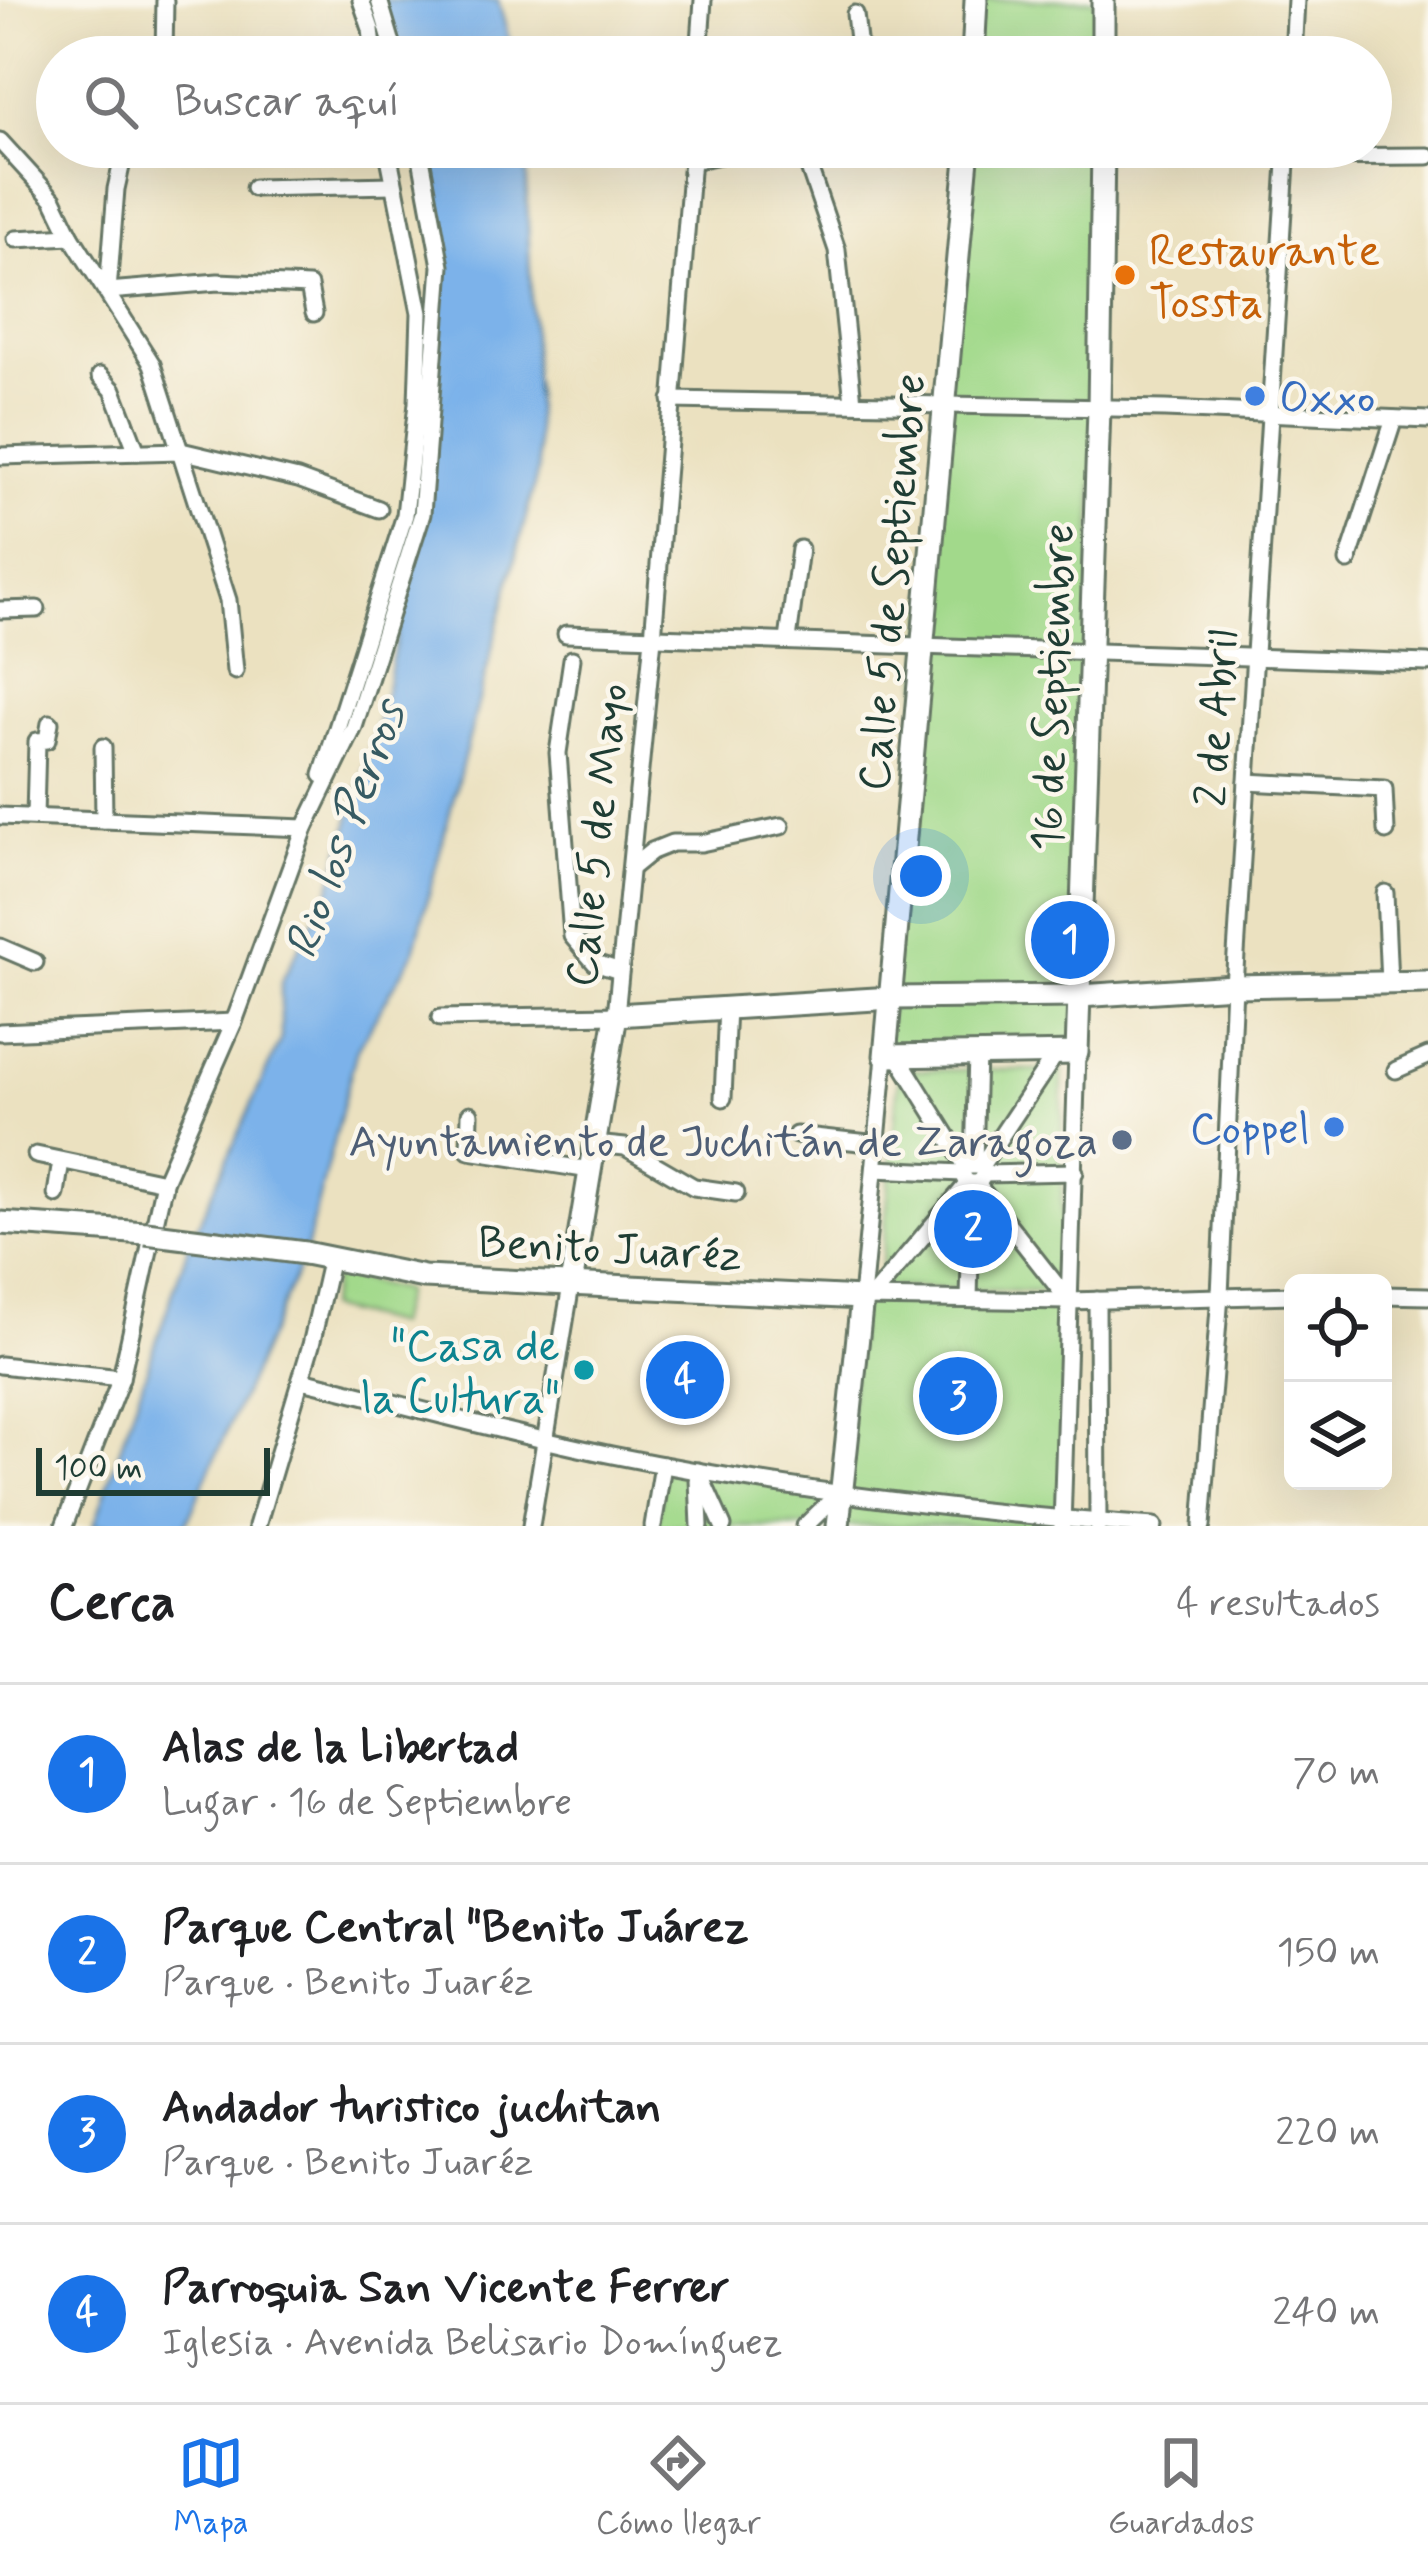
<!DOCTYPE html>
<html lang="es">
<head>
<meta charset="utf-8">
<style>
  :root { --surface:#fff; --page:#f2f2f2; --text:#202124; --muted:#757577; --line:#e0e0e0; --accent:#1a73e8 }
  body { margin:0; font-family:Mynerve,sans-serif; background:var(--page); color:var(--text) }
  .controls { position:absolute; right:36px; bottom:36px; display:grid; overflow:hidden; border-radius:18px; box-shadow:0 12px 48px #0002 }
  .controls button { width:108px; height:108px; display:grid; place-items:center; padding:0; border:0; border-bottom:3px solid var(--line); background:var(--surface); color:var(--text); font:60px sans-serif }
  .scale { position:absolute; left:36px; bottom:30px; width:234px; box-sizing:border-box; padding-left:12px; border:6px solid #1f3d34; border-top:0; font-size:33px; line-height:42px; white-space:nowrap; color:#1f3d34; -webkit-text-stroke:9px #fbf7ec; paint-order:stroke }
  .you { position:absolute; left:921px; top:876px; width:42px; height:42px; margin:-30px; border:9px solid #fff; border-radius:50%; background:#1a73e8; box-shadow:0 0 0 18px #1a73e833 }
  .badge { display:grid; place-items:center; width:78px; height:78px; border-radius:50%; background:var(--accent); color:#fff; font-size:39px; font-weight:700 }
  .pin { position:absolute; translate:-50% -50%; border:6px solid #fff; box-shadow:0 3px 12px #0006 }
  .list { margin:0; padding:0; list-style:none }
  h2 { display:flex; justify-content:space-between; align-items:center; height:156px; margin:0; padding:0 48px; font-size:51px }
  h2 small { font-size:39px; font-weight:400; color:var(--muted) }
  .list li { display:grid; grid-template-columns:78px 1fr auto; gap:36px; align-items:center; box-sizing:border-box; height:180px; padding:0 48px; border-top:3px solid var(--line) }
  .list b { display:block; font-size:45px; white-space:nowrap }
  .list p { margin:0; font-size:39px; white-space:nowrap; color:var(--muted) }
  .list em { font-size:39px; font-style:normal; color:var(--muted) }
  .icon { flex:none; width:66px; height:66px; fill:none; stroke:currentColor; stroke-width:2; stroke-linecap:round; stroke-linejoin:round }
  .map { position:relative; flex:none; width:1428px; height:1526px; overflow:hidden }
  .search { position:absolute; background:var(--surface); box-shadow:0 12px 48px #0002; left:36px; right:36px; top:36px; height:132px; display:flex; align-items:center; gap:30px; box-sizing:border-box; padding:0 42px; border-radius:66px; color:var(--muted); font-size:45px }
  .sheet { height:876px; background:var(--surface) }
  nav { display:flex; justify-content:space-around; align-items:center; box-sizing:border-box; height:168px; border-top:3px solid var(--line); background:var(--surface); font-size:33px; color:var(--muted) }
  nav a { display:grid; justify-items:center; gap:6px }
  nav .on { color:var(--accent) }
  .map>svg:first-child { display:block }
</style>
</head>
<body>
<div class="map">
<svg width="1428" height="1526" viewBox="0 0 1428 1526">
  <rect width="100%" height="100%" fill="#fbf7ec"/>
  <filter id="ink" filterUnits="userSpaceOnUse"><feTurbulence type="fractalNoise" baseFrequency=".00833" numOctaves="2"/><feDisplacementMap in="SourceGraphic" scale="24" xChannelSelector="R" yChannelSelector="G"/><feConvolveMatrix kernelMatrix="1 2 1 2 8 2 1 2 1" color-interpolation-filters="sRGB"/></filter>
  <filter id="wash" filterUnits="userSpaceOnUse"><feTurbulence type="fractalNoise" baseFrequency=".004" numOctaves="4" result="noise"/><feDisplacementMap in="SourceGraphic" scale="48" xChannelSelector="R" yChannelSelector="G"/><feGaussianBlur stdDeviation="2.7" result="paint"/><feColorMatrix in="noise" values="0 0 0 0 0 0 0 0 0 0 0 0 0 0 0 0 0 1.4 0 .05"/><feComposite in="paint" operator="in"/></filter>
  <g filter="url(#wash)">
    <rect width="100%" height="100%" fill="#ebe1c0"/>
    <g fill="#a2d98b" stroke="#608b60" stroke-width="3">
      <path d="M976,0H1103V57H973Z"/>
      <path d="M968,147H1103L1077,1053L885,1056Z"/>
      <path d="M899,1070H1062V1293L880,1286Z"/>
      <path d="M335,1274L404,1291L396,1325L327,1308Z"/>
      <path d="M862,1298L1069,1301L1062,1526H657L664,1467L840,1493Z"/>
    </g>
    <g fill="#7bb2ea" stroke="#4d788f" stroke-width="3">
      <path d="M379,0H498L514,57H396Z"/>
      <path d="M419,147H525L538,470L414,952L357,1049L305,1253L185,1526H94L188,1247L281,1038V982L330,889L382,708L422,514L441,266Z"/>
    </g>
  </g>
  <g filter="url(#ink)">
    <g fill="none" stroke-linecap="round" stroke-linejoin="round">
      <defs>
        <g id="street">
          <path d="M361,0L371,29L374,57"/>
          <path d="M379,0L396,57"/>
          <path d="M855,14L860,57"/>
          <path d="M164,54L165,0"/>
          <path d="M109,57L111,48H164"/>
          <path d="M699,57L703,0"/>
          <path d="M1293,57L1296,0"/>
          <path d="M0,141L53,199L71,236L152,364L228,600L235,671"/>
          <path d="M802,147L837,250L853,402"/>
          <path d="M1156,147L1286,157L1428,156"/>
          <path d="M692,161L757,147"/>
          <path d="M122,162L116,189L108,291L218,282L309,286L314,313"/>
          <path d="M254,188L393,185"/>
          <path d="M16,239L71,236"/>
          <path d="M100,376L113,390L137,452"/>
          <path d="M671,400L1165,409L1428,420"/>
          <path d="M0,456L181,451L298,479L379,509"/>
          <path d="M1348,561L1394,419"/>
          <path d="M0,610L37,609"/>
          <path d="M566,634L1428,663"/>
          <path d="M788,640L800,549"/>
          <path d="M572,659L558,753L572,936L595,963L620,971"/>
          <path d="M103,747L104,820"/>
          <path d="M322,775L405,515L417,403L420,313L387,147"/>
          <path d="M1247,782L1384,789L1386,831"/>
          <path d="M0,816L305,828"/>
          <path d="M35,817L37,741L47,740L50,723"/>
          <path d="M631,868L652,851L672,843H701L781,826"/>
          <path d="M1385,893L1389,983"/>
          <path d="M0,947L35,962"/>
          <path d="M440,1018L616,1015L653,638L693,147"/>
          <path d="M0,1032L234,1022L235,1018"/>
          <path d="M897,1055L966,1166L962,1173L965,1180L972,1184L980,1181L984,1174L981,1166H966"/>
          <path d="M885,1056L862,1298L1069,1301L1293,1295"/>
          <path d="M1396,1070L1428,1056"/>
          <path d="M723,1098L727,1006"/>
          <path d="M470,1114L469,1151L590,1170"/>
          <path d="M796,1135L878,1144"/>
          <path d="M595,1144L625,1147L694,1187L736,1193"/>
          <path d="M36,1155L164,1182L163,1190"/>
          <path d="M974,1163L977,1054"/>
          <path d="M981,1166L1057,1052"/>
          <path d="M875,1169L962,1173"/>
          <path d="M984,1174L1075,1172"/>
          <path d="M976,1183L1069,1301"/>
          <path d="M56,1194L61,1161"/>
          <path d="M1383,1295L1428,1296"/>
          <path d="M871,1298L968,1183"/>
          <path d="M969,1299L972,1184"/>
          <path d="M1097,1300L1098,1526"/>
          <path d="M0,1365L121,1378"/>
          <path d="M302,1380C405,1405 508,1434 612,1455C790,1491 973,1513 1154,1526"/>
          <path d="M698,1471L723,1526"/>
          <path d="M698,1480L700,1526"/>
          <path d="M64,1526L121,1378L164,1182L234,1022L305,828L354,727L422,514L441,266L419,147"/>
          <path d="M257,1526L311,1345L331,1258"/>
          <path d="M531,1526L571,1285"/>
          <path d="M653,1526L663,1465"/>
          <path d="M805,1526L840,1492"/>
          <path d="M1062,1526L1077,1053"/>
          <path d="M1202,1526L1220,1295L1234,986L1287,147"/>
        </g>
        <g id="secondary">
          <path d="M1103,0V57"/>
          <path d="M973,57L976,0"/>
          <path d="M968,147L885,1056L1077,1053L1099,409L1103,147"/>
          <path d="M0,1223L146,1233"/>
          <path d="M305,1253L424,1277L862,1298L838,1526"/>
          <path d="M571,1285L616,1015L892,998L1080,996L1234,986L1428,982"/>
        </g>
      </defs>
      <use href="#street" stroke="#667665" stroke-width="21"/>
      <use href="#secondary" stroke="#667665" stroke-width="27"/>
      <use href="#street" stroke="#fff" stroke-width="15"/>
      <use href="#secondary" stroke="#fff" stroke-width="21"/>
      <defs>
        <path id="secondary-bridge" d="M146,1233L305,1253"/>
      </defs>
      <use href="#secondary-bridge" stroke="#667665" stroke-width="27" stroke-linecap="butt"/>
      <use href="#secondary-bridge" stroke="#fff" stroke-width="21"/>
    </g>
  </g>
  <circle fill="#e8710a" stroke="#fbf7ec" stroke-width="4.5" cx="1125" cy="275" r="12"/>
  <g fill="#3f7fe0" stroke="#fbf7ec" stroke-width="4.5">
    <circle cx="1255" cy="396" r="12"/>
    <circle cx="1334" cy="1127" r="12"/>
  </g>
  <circle fill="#5c6f8a" stroke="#fbf7ec" stroke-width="4.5" cx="1122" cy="1140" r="12"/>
  <circle fill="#0f9aa8" stroke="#fbf7ec" stroke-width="4.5" cx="584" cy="1370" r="12"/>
  <g text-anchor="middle" stroke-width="9" stroke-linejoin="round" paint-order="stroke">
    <g font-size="45" fill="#c56008" stroke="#fbf7ec" text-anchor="start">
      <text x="1149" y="265">Restaurante<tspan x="1149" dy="52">Tossta</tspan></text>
    </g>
    <g font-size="45" fill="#366cbe" stroke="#fbf7ec" text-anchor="start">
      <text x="1279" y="412">Oxxo</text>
      <text x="1310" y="1143" text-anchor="end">Coppel</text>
    </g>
    <g font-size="45" fill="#1f3d34" stroke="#fbf7ec">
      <text transform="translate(890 582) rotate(-85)" y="16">Calle 5 de Septiembre</text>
      <text transform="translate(1051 687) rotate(-88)" y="16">16 de Septiembre</text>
      <text transform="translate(1215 718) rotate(-86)" y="16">2 de Abril</text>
      <text transform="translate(595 835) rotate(-84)" y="16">Calle 5 de Mayo</text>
      <text transform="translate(610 1247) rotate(3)" y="16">Benito Juaréz</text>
    </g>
    <g font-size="45" fill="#4e5e75" stroke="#fbf7ec" text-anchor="end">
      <text x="1098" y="1156">Ayuntamiento de Juchitán de Zaragoza</text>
    </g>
    <g font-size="45" fill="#0d838f" stroke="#fbf7ec" text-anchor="end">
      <text x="560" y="1360">"Casa de<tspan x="560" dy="52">la Cultura"</tspan></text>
    </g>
    <g font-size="48" font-style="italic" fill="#365a62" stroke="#fbf7ec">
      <text transform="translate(343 829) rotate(-70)" y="17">Rio los Perros</text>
    </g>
  </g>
</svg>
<div class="controls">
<button><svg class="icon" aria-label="locate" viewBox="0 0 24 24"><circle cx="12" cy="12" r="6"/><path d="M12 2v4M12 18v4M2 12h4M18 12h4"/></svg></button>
<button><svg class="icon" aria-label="layers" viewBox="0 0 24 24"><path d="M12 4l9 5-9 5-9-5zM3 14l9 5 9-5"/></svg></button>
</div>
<div class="scale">100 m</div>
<div class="you"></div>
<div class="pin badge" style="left:1070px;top:940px">1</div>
<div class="pin badge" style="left:973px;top:1229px">2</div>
<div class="pin badge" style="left:958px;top:1396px">3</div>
<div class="pin badge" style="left:685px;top:1380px">4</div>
<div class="search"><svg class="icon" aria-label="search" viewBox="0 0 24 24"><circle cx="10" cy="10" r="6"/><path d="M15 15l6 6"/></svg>Buscar aquí</div>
</div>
<section class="sheet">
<h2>Cerca<small>4 resultados</small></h2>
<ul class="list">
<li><span class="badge">1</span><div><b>Alas de la Libertad</b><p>Lugar · 16 de Septiembre</p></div><em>70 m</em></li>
<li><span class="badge">2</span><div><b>Parque Central &quot;Benito Juárez</b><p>Parque · Benito Juaréz</p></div><em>150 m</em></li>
<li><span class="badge">3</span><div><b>Andador turistico juchitan</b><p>Parque · Benito Juaréz</p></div><em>220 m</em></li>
<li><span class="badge">4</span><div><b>Parroquia San Vicente Ferrer</b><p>Iglesia · Avenida Belisario Domínguez</p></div><em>240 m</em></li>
</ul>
</section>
<nav>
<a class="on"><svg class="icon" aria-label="map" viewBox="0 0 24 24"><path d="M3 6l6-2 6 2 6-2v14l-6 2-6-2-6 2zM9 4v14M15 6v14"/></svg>Mapa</a>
<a><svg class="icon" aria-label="directions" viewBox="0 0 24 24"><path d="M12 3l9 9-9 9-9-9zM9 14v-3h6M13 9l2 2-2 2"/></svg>Cómo llegar</a>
<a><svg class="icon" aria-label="saved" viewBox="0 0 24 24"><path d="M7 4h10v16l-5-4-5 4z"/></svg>Guardados</a>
</nav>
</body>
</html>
